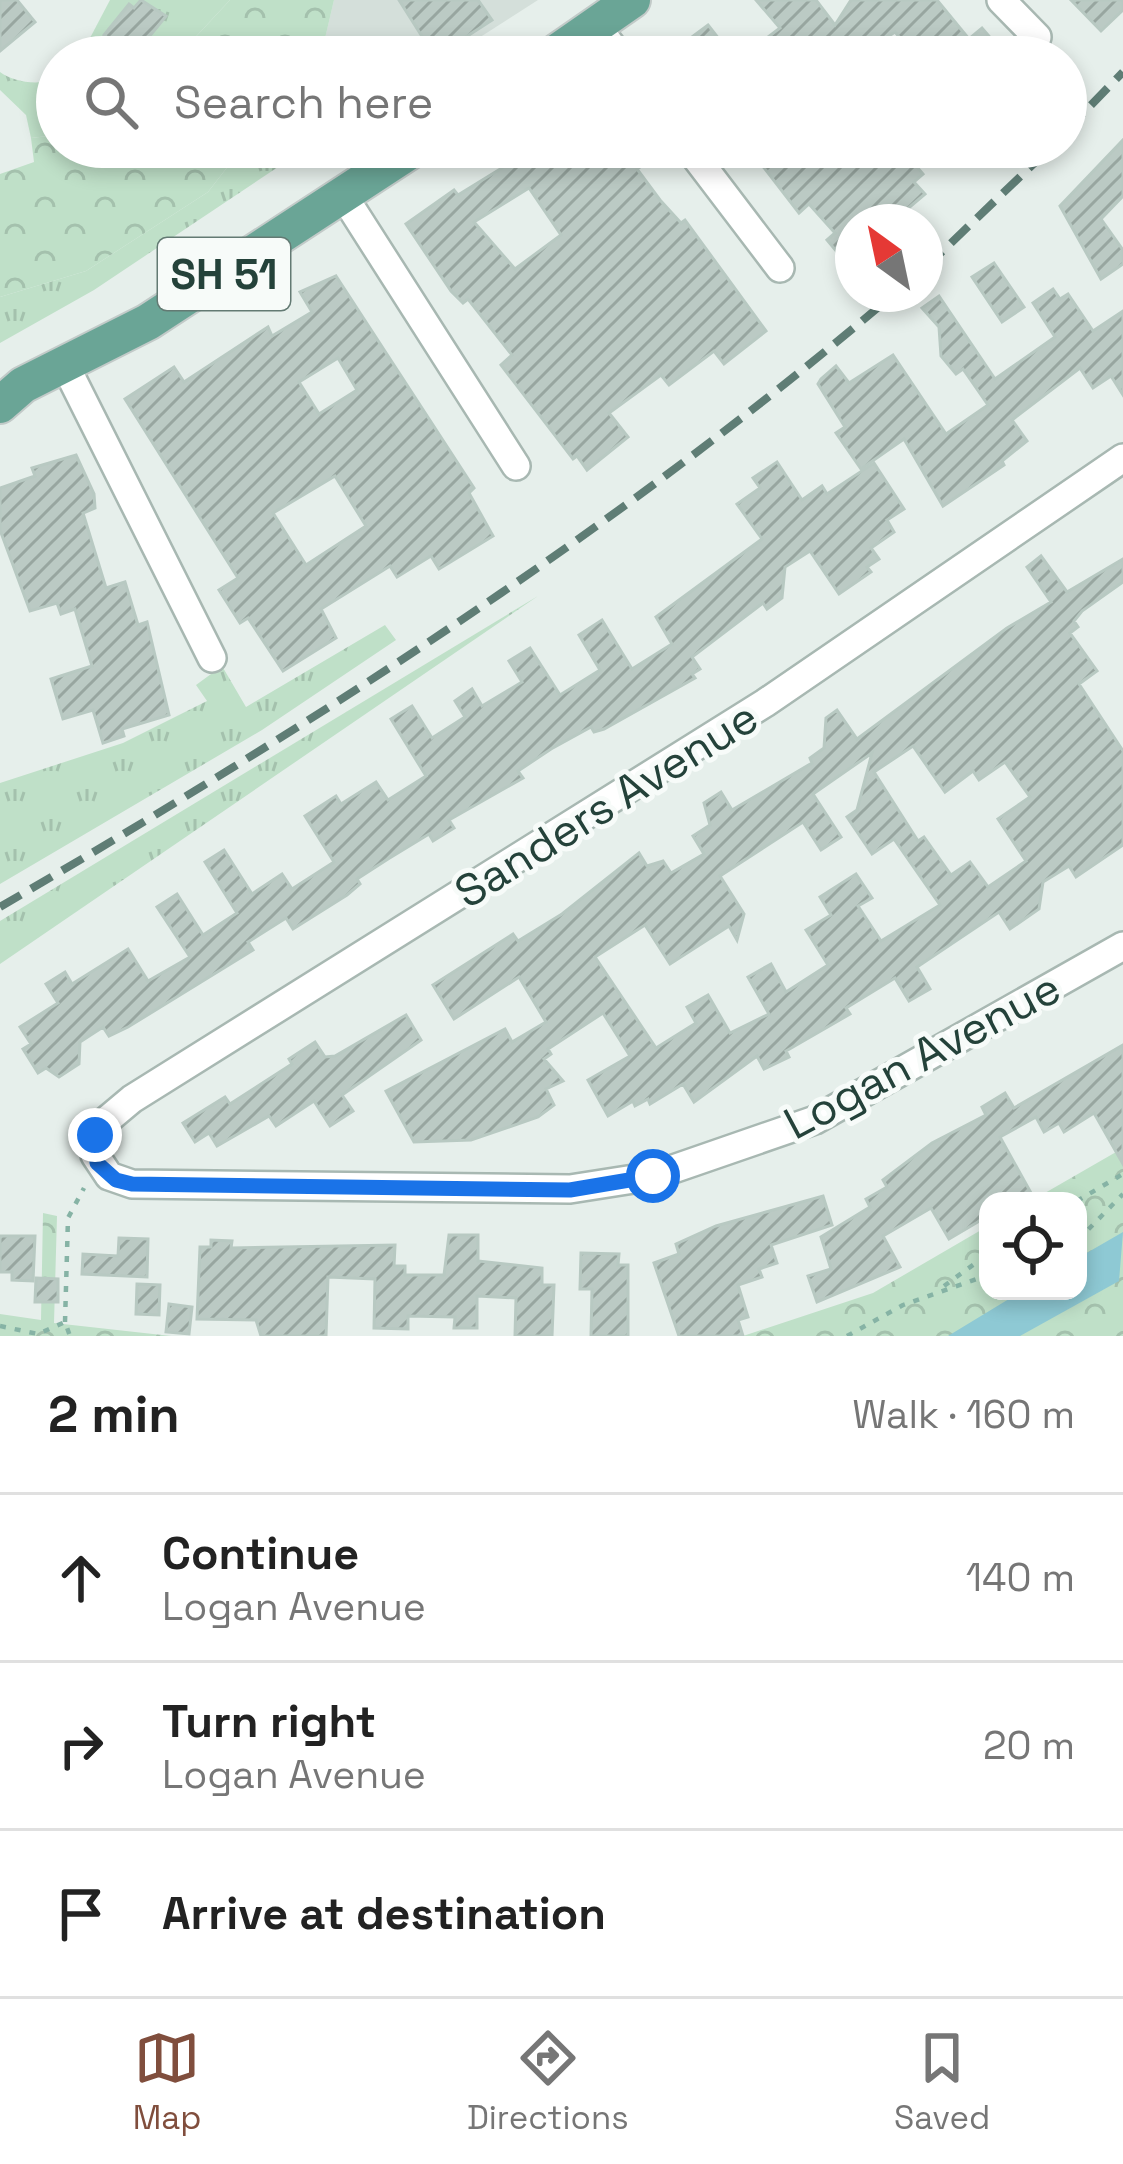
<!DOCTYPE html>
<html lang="en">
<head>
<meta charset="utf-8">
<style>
  :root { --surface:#fff; --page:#f2f2f2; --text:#222; --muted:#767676; --line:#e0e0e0; --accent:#804e3d }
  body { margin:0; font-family:"Space Grotesk",sans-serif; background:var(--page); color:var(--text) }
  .controls { position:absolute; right:36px; bottom:36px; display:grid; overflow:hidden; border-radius:24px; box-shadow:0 6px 18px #0003 }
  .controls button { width:108px; height:108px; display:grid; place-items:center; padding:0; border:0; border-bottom:3px solid var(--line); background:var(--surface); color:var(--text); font:60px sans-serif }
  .compass { position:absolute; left:835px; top:204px; width:108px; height:108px; border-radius:50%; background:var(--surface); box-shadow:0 6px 18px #0003; rotate:327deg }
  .stop { position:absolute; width:36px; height:36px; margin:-27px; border:9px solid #1a73e8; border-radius:50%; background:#fff }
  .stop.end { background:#1a73e8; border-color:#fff; box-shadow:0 3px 12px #0008 }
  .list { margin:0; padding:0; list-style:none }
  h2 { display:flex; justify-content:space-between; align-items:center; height:156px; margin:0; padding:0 48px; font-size:51px }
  h2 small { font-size:39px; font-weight:400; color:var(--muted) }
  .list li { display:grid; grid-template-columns:78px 1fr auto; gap:36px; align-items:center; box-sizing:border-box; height:168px; padding:0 48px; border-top:3px solid var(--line) }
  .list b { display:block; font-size:45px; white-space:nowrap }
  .list p { margin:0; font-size:39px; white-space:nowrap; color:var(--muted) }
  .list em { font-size:39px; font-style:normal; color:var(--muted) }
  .icon { flex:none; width:66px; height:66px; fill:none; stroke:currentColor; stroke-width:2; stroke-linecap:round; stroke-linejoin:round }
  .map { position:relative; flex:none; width:1123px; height:1336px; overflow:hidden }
  .search { position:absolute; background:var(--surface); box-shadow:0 6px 18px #0003; left:36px; right:36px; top:36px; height:132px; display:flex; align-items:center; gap:30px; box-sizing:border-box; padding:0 42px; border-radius:66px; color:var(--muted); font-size:45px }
  .sheet { height:660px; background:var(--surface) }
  nav { display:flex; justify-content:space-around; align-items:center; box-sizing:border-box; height:168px; border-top:3px solid var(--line); background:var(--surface); font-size:33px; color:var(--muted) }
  nav a { display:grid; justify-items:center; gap:6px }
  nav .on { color:var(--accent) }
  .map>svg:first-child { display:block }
</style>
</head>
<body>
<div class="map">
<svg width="1123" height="1336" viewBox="0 0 1123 1336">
  <defs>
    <pattern id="grass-tufts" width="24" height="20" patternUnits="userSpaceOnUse" patternTransform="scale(3)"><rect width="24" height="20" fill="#bfe0c8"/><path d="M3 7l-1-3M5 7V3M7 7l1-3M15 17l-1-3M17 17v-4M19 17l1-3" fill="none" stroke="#a4c1ad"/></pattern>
    <pattern id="forest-crowns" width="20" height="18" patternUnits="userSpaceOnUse" patternTransform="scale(3)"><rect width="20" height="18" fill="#bfe0c8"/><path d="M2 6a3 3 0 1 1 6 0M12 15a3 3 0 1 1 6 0" fill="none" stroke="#a4c1ad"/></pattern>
    <pattern id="building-hatch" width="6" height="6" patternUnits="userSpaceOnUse" patternTransform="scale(3)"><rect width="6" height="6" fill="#bbcac4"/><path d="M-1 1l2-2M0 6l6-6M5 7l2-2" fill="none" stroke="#98a6a0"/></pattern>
  </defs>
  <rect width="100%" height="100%" fill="#e6efeb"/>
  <path fill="#d4dfda" d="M334,0H538L449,57H314L323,46Z"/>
  <g fill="url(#grass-tufts)">
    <path d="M110,0H230L177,57H80Z"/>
    <path d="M0,72C13,82 42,87 57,77V135L31,138L26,115L0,90Z"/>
    <path d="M243,147H308L94,290L0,343V297L86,271L208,192Z"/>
    <path d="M538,596L0,964V921Z"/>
    <path d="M385,625L396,640L262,730L0,884V783L123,743L207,701L196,685L222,666L246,707Z"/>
  </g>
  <g fill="url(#forest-crowns)">
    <path d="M230,0H334L323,47L314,57H177Z"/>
    <path d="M57,135V147H243L208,192L86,271L0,297V174L34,162L31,138Z"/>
    <path d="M1123,1148V1336H743L873,1293L988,1226V1291H1078V1201H1031Z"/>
    <path d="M43,1213L57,1216L54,1323L171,1336H0V1314L41,1320Z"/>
  </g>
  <path fill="#8ec9d4" d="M1123,1232L1119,1281L1020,1336H948L1022,1291H1078V1258Z"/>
  <g fill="url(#building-hatch)" stroke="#b8c9c2" stroke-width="3" fill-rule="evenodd">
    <path d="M0,0H17L35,22L0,51Z"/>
    <path d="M141,0L166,16L144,43L145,57H120V48L104,35L129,4L134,8Z"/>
    <path d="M399,0H478L492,20L435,57Z"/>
    <path d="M756,0H816L835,25L851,0H937L969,39L982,28L1007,57H947L937,42L916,57L895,32L857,57H742L780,28Z"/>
    <path d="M1071,0H1123V10L1101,31Z"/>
    <path d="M708,25L733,57H665Z"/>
    <path d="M1123,140V196L1101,219L1123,250V264L1101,279L1060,206Z"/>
    <path d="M499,147H630L643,165L637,169L660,200L681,223L685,220L766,331L724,364L714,351L669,385L661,375L609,413L628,437L587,470L577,456L573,459L501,365L512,355L468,299L463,303L451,291L406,224L454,190L458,195L510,163ZM529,188L561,235L515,269L474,222Z"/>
    <path d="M748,147H939L917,167L923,174L914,182L925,194L892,222H853V271L827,240L835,233L809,204L799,213Z"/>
    <path d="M994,263L1024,307L1002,322L972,277Z"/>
    <path d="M336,276L474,488L469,493L493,536L439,569L431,556L397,577L390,566L321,609L336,638L283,671L248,618L240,623L219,590L238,578L125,399L174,367L184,382L268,327L272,336L312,312L300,292ZM338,358L357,390L319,414L299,382ZM335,476L366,526L306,565L273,513Z"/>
    <path d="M1053,289L1060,299L1068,294L1093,331L1123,311V395L1111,376L1093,388L1080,368L1012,420L1027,441L1002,461L1004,465L943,506L904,439L861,469L836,433L845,427L818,384L821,379L836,366L849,383L893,355L946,434L988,405L963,369L956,374L941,356L939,327L922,308L939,296L995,379L1055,337L1033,303Z"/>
    <path d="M76,455L94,494L95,508L83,513L106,588L125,582L138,625L147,622L169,715L122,729L124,736L103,743L93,710L63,719L51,679L92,666L75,609L61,614L57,603L30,611L0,530V488L35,476L32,468Z"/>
    <path d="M777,462L802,500L822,486L827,494L874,463L904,509L887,520L894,532L871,548L879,559L867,567L871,572L839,594L810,551L785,567L782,598L767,609L763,603L692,657L700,669L692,674L695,678L604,729L594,732L591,727L551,749L518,771L523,778L449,820L454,828L433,841L429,834L388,859L357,879L360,884L347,895L293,929L286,918L248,942L253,950L128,1027L109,1036L103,1027L80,1042L79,1064L59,1077L46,1068L38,1073L23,1049L31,1044L20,1027L58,1003L46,984L65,972L72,984L128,949L148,981L190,957L157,907L177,894L203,935L237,913L205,862L224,850L252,894L282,874L292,889L334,862L305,816L336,796L341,804L376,782L388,800L426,776L391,719L412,706L432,738L465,717L455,701L472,689L482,706L522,682L509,661L530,648L560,695L600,670L579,635L602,620L632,669L672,644L656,617L762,539L737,504L760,488L753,478Z"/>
    <path d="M1041,556L1067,592L1123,559V582L1082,611L1074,621L1078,627L1070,633L1097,671L1079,684L1123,751V845L1076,877L1069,866L1043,882L1039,909L1010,929L999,912L917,967L930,989L909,1001L895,978L846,1008L850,1014L786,1051L789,1057L764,1069L757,1056L694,1102L683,1084L650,1104L648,1099L635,1106L633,1101L608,1116L588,1080L630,1056L603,1013L548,1049L551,1054L544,1059L563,1081L546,1089L554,1105L538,1117L471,1140L414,1142L386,1091L505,1029L512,1042L546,1022L519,977L454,1019L433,985L513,934L518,941L562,914L639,853L647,866L663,861L671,873L704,854L693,836L710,825L704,803L721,792L732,810L812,763L810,758L824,748L826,718L837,710L857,739L1007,628L1051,602L1027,567ZM913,746L945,792L973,771L979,780L1005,762L1030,797L998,819L1026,861L988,887L970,862L951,875L924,837L918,841L874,772ZM872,753L857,810L847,817L872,854L894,839L940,905L881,941L858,906L872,898L856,874L820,897L831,915L806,930L828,965L786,992L771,964L748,977L769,1014L730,1033L708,995L687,1007L696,1023L656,1048L595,957L645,925L670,964L729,926L737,940L744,914L720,876L803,822L821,850L841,837L813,794Z"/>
    <path d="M406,1015L421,1040L342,1095L353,1111L330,1126L314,1101L276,1126L269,1116L217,1146L209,1133L195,1142L183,1123L225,1097L230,1104L292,1064L289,1059L315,1042L325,1057L335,1056Z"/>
    <path d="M1123,1045V1164L1094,1113L1064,1132L1059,1123L1044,1132L1036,1117L1000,1137L1031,1193L1017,1201H988V1216L949,1239L931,1208L883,1236L900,1267L817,1302L808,1276L831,1269L821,1237L870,1207L866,1199L887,1187L883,1180L932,1143L986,1115L982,1107L1005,1093L1014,1108Z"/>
    <path d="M823,1196L832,1225L771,1245L777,1263L759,1269L762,1277L738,1285L748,1317L738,1320L743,1336H679L654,1263L679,1254L676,1244L716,1226Z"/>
    <path d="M449,1235H478V1261L542,1268V1285H554L552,1336H515L516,1298L477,1296V1328H454L455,1317L408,1316V1329L374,1328L375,1279L328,1277L326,1336H261L256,1320L197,1319L200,1247H211V1240L232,1241L231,1248L395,1245L394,1266H405V1275H444Z"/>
    <path d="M0,1236H35L33,1281L12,1280V1272H0Z"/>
    <path d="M119,1238L148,1239L147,1277L82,1274L83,1254L118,1256Z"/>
    <path d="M581,1253L619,1254L618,1265H628V1336H591L592,1289H580Z"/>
    <path d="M36,1278L58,1279V1302H35Z"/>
    <path d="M137,1284L160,1285L159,1315L136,1314Z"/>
    <path d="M169,1304L192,1307L189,1334L166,1332Z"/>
  </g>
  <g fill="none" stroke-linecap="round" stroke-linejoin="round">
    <defs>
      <g id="street">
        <path d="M1001,0L1037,37"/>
        <path d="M596,26L620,57"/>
        <path d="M688,147L780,268"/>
        <path d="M343,195L516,466"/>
        <path d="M65,365L212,658"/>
        <path d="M1123,458L765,703L132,1099L101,1125L95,1155L109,1176L132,1184L570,1189L653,1176L815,1120L1123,946"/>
      </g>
      <g id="primary">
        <path d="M550,57L632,0"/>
        <path d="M0,405L23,385L148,322L416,147"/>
      </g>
    </defs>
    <use href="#street" stroke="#a8b8b2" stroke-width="32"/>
    <use href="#primary" stroke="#c2cac8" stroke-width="40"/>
    <g stroke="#86b3a5" stroke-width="4.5" stroke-dasharray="6 9" stroke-linecap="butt">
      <path d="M1077,1201L1123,1174"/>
      <path d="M1078,1240L1123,1194"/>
      <path d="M944,1286L988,1254"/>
      <path d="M65,1322L68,1218L84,1188"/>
      <path d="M0,1326L38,1334L65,1322L70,1336"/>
      <path d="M847,1336L903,1305L988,1275"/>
    </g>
    <use href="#street" stroke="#fff" stroke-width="27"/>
    <use href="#primary" stroke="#6aa596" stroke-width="36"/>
    <g stroke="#5f7d75" stroke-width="8" stroke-dasharray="24 12" stroke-linecap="butt">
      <path d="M1066,131L1123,72"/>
      <path d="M925,268L1051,147"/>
      <path d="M0,907C314,724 617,530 894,294"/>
    </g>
  </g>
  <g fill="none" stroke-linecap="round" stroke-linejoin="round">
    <path stroke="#1a73e8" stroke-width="15" d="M95,1135L97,1163L116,1180L132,1184L570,1190L653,1176"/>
  </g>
  <g text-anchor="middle" stroke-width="10" stroke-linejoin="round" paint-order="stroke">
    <rect fill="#f7fbf9" stroke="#637a73" stroke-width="3" x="158" y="238" width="132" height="72" rx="9"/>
    <g font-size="42" font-weight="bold" fill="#24423a">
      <text x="224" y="289">SH 51</text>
    </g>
    <g font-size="45" fill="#24423a" stroke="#f7fbf9">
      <text transform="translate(606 804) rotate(-32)" y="16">Sanders Avenue</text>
      <text transform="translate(922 1055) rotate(-28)" y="16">Logan Avenue</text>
    </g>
  </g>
</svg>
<div class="controls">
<button><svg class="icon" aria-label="locate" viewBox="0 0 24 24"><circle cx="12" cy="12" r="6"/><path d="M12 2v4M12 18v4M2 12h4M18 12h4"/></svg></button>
</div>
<svg class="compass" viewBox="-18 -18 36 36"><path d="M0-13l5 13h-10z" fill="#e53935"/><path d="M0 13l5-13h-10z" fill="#767676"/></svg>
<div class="stop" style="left:653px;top:1176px"></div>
<div class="stop end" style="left:95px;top:1135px"></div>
<div class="search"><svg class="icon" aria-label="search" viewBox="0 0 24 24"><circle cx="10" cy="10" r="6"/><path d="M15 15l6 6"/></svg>Search here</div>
</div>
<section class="sheet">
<h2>2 min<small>Walk · 160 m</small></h2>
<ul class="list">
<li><svg class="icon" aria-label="ahead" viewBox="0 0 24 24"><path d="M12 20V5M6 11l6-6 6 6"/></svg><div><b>Continue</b><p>Logan Avenue</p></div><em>140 m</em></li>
<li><svg class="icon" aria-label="right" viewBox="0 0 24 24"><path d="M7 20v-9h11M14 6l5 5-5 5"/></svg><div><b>Turn right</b><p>Logan Avenue</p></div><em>20 m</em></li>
<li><svg class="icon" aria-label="arrive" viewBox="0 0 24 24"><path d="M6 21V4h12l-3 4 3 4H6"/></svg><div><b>Arrive at destination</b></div></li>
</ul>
</section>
<nav>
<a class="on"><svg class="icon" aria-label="map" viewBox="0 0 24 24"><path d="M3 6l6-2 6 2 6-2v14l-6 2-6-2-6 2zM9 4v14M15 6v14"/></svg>Map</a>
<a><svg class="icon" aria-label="directions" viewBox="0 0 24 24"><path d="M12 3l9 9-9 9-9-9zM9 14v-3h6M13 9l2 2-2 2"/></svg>Directions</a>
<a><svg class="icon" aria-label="saved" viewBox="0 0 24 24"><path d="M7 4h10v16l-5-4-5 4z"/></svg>Saved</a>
</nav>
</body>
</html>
